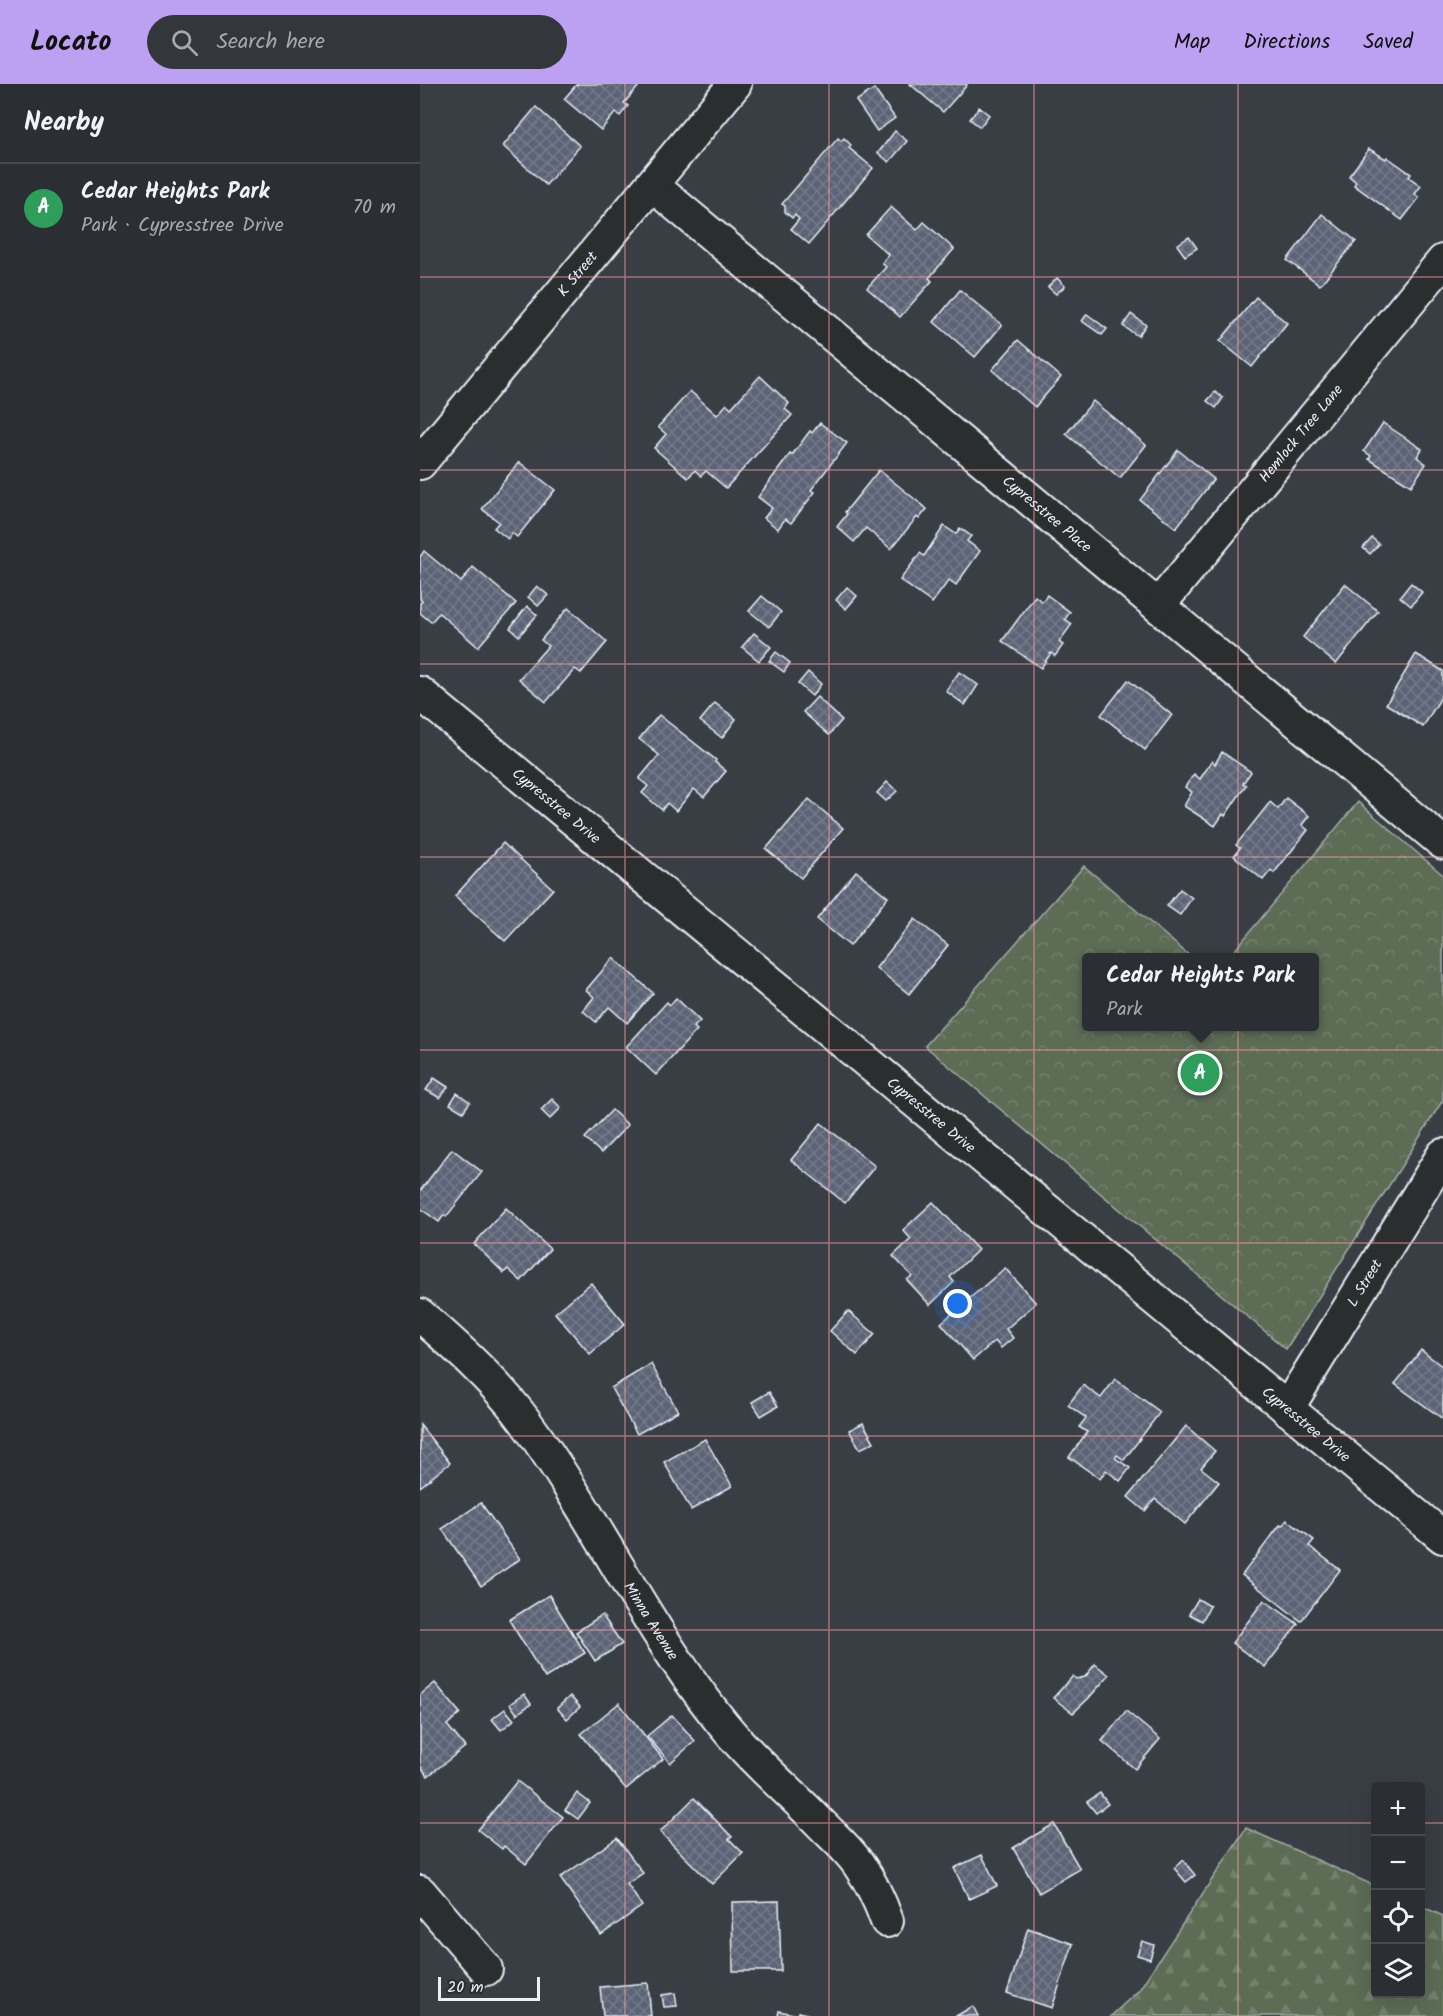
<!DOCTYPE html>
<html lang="en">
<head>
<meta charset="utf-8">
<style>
  :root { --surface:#2b2e33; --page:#33363b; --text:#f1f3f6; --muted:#a6a8ac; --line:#474a4e; --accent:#bca0f2 }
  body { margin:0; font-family:Kalam,sans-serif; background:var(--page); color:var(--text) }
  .controls { position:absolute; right:18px; bottom:18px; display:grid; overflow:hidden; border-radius:6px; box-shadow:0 6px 24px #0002 }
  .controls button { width:54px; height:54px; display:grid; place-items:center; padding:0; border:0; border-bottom:2px solid var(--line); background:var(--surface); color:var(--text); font:30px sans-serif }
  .scale { position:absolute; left:18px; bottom:15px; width:102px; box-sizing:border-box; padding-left:6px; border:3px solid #e8f1f8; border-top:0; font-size:16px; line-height:21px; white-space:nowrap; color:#e8f1f8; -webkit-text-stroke:4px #2a2d2e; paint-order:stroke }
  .you { position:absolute; left:538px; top:1220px; width:21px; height:21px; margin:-15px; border:4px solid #fff; border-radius:50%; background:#1a73e8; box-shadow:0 0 0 9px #1a73e833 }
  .badge { display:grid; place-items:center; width:39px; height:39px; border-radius:50%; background:var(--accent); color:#fff; font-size:20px; font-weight:700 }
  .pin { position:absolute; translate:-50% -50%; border:3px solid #fff; box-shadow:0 2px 6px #0006 }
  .popup { position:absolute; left:662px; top:869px; width:237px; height:78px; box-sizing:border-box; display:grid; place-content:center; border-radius:6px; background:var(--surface); filter:drop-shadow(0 2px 4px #0005); font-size:20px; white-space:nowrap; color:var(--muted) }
  .popup b { font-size:22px; color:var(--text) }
  .popup::after { content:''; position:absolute; left:50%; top:100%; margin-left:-12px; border:12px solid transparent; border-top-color:var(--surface) }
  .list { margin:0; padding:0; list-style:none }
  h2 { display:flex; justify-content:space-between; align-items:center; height:78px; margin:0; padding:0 24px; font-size:26px }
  h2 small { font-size:20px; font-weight:400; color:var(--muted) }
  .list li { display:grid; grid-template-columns:39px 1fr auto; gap:18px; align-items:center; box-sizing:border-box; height:90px; padding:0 24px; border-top:2px solid var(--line) }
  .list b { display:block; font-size:22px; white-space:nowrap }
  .list p { margin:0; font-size:20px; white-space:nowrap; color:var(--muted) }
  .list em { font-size:20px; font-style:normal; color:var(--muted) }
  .icon { flex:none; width:33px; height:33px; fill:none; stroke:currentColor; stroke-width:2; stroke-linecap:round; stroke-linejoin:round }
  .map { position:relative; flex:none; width:1023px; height:1932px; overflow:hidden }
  header { display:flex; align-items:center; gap:36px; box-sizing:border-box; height:84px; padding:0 30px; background:var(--accent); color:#111 }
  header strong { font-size:28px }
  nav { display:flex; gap:33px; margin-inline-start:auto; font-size:21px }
  .search { width:420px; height:54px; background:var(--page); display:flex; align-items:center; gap:15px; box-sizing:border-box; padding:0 21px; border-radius:33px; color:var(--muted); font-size:22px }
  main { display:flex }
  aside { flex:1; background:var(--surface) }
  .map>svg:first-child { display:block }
</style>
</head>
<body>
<header>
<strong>Locato</strong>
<div class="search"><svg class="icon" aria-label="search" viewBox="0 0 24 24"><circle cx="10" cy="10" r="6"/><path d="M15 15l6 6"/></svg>Search here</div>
<nav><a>Map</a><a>Directions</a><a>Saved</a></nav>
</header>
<main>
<aside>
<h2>Nearby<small></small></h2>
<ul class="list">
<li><span class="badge" style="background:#2e9e5b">A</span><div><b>Cedar Heights Park</b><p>Park · Cypresstree Drive</p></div><em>70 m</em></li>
</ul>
</aside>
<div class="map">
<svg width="1023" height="1932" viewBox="0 0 1023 1932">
  <defs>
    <pattern id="forest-firs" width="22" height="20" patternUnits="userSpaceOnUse" patternTransform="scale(1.5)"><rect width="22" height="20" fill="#5c6c54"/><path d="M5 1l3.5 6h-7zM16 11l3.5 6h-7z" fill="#73816d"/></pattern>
    <pattern id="park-crowns" width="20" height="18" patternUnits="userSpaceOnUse" patternTransform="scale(1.5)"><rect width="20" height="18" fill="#5c6c54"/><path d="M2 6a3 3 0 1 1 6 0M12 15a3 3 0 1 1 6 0" fill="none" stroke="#73816d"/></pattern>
    <pattern id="building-cross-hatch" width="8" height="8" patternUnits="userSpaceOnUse" patternTransform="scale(1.5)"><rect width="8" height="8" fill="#5c6476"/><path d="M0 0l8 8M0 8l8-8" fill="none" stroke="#737b8a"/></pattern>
  </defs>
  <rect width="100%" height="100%" fill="#393e44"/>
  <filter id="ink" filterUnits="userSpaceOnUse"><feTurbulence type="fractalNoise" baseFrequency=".0167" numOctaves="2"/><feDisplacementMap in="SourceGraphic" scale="12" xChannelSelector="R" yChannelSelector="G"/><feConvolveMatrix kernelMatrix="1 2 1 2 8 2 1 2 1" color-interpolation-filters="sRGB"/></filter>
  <g filter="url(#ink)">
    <path fill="url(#forest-firs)" stroke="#a2aea6" stroke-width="1.5" d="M826,1744L955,1802L956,1910H1000L1001,1822L1023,1832V1932H691L719,1906Z"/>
    <path fill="url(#park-crowns)" stroke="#a2aea6" stroke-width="1.5" d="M938,718L1023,791V1016L866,1265L505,962L664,782L771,873L666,874V942H894V874L809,873Z"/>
    <g fill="url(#building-cross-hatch)" stroke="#e8f1f8" stroke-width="1.5">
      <path d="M157,0H214L218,3L204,19L208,22L200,32L196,28L181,46L144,15Z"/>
      <path d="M490,0H546L547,1L523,28Z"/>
      <path d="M454,5L475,34L457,47L436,17Z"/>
      <path d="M116,23L160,62L126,101L83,62Z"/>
      <path d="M559,23L569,31L560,43L550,35Z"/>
      <path d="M475,47L487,57L469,78L458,69Z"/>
      <path d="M418,54L421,57L424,54L431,61L429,64L453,84L389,160L371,145L379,135L375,131L372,134L365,128V122L362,120Z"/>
      <path d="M949,65L966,75L967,73L991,90L989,93L1001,102L995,110L999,114L982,136L934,101L936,98L929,92Z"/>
      <path d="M471,123L497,146L504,138L534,165L509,194L512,197L480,233L447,204L466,183L462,179L469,171L446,151Z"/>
      <path d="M902,130L936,157L900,201L867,176Z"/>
      <path d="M769,153L777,164L765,172L757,161Z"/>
      <path d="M637,194L645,202L636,210L628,203Z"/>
      <path d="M540,206L582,241L555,273L514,238Z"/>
      <path d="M836,213L867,239L832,283L800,257Z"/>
      <path d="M667,230L687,245L682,251L662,237Z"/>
      <path d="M711,230L726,241L718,252L703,242Z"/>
      <path d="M598,256L641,293L615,323L572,286Z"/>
      <path d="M340,292L369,319L365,325L372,331L306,404L286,387L281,392L275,386L268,394L234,364L246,350L238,343L270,307L297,331L307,320L311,324Z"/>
      <path d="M795,308L803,314L796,324L787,317Z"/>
      <path d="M673,317L726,361L700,394L646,350Z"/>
      <path d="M400,339L427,359L391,406L395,408L371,439L365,435L358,445L344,434L352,424L338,413L370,370L372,371L390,347L392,349Z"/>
      <path d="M963,339L1002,365L997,373L1006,380L991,402L949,375L951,372L944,367Z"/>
      <path d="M758,366L794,395L756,444L720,416Z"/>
      <path d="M99,378L135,406L97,453L92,449L88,455L74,444L79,438L62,425Z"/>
      <path d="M459,386L507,425L499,435L497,433L471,465L446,444L434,458L417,443L427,430L425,428Z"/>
      <path d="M524,442L536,450L540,444L551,452L547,457L560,467L536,501L529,496L512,519L480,496L500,469L504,472Z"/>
      <path d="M952,454L959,460L950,470L943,464Z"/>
      <path d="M4,467L41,498L53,483L96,519L58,563L19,529L11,538L0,529V519L2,517L0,515V473Z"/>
      <path d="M991,499L1002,508L991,522L980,513Z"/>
      <path d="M925,500L958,527L916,580L883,553Z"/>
      <path d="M117,502L128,511L118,522L108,513Z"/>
      <path d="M427,503L437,512L426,525L416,516Z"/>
      <path d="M627,511L650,528L645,535L652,540L639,558L643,561L635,572L631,569L621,584L582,557L615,512L622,518Z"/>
      <path d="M342,512L361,528L349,543L329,527Z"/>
      <path d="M107,522L117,531L99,552L90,544Z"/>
      <path d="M148,524L187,558L161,589L155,585L126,618L99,595L128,562L121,556Z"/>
      <path d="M334,549L351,563L339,577L322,563Z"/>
      <path d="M356,568L370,579L364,588L349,577Z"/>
      <path d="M996,570L1023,587V610L1003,643L966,620Z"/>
      <path d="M388,588L401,600L392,612L378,600Z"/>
      <path d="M539,588L558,601L545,621L526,607Z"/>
      <path d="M708,596L752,631L725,666L681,631Z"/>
      <path d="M397,613L422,636L409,651L383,628Z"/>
      <path d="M295,619L316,635L302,654L280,637Z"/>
      <path d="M239,631L296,676L295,678L306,687L284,713L274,705L256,727L247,719L242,726L222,709L228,702L219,695L239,671L219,655Z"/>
      <path d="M802,668L831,688L823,699L826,701L805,732L803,730L795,742L764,722L772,708L765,703L774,690L780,695L792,677L795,680Z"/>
      <path d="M467,698L477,707L466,717L457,709Z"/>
      <path d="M866,714L889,732L882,741L888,746L854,789L851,786L843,796L814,772L820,764L816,761L850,718L858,725Z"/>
      <path d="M389,715L423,744L381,794L346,765Z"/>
      <path d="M83,759L133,805L85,857L35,812Z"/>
      <path d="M436,787L468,813L430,862L397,835Z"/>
      <path d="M760,805L772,814L760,831L747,822Z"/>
      <path d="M495,835L528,861L489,910L456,884Z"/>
      <path d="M193,874L233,909L207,939L189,923L176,938L163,927L174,913L166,906Z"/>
      <path d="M256,914L280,937L274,943L277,946L236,991L206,963L247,918L250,921Z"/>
      <path d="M14,994L28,1003L20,1014L6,1006Z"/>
      <path d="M37,1009L50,1018L43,1028L30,1020Z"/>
      <path d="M132,1015L141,1024L130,1035L121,1026Z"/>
      <path d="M192,1026L208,1041L181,1069L165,1054Z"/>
      <path d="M401,1039L455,1082L425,1119L371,1076Z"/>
      <path d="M32,1065L62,1088L26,1133L24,1131L19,1138L0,1124V1107Z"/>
      <path d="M513,1118L558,1166L530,1193L534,1198L510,1221L487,1196L492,1192L473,1172L491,1155L483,1146Z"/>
      <path d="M86,1124L130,1165L101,1197L88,1185L84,1189L54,1160Z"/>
      <path d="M585,1184L616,1219L586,1245L593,1254L581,1264L575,1257L553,1276L521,1239Z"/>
      <path d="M171,1199L205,1240L170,1270L135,1229Z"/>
      <path d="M428,1227L455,1250L437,1271L410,1247Z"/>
      <path d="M1001,1266L1023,1283V1335L975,1300Z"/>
      <path d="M231,1280L258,1327L217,1350L191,1304Z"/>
      <path d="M695,1295L740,1328L704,1376L697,1371L695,1374L710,1384L700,1397L686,1386L680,1395L649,1373L667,1348L659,1343L666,1334L648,1321L663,1301L681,1314Z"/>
      <path d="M349,1308L358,1322L341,1332L332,1318Z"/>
      <path d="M443,1339L454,1358L440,1365L429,1346Z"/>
      <path d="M0,1341L30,1379L0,1403Z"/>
      <path d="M766,1342L795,1367L781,1384L799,1398L765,1440L735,1415L725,1427L708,1413Z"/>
      <path d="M285,1355L312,1402L271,1426L244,1378Z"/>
      <path d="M61,1419L100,1475L61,1502L22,1445Z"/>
      <path d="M867,1436L894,1456L889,1462L920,1486L881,1537L822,1491L860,1441L862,1442Z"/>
      <path d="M129,1511L165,1569L125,1594L89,1536Z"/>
      <path d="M778,1515L790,1522L782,1537L769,1530Z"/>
      <path d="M844,1516L878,1540L845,1583L812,1559Z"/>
      <path d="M182,1531L202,1560L175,1577L156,1548Z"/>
      <path d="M675,1580L689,1591L668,1615L653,1629L633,1614L653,1592L656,1595L665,1593Z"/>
      <path d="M15,1599L40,1629L27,1641L45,1663L8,1692L0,1682V1611Z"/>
      <path d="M104,1610L111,1620L97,1630L90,1620Z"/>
      <path d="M150,1612L160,1623L147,1635L137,1624Z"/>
      <path d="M199,1619L243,1675L206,1705L161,1650Z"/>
      <path d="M85,1625L94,1636L81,1646L72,1635Z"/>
      <path d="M706,1627L740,1655L715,1685L682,1657Z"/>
      <path d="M252,1631L275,1657L250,1679L227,1652Z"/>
      <path d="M97,1697L143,1733L106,1780L84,1762L82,1765L58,1746Z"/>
      <path d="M157,1709L170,1719L158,1735L145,1726Z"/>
      <path d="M680,1709L688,1720L676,1729L667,1718Z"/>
      <path d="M274,1714L312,1753L309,1755L323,1769L292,1800L240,1748Z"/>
      <path d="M634,1740L660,1785L619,1809L593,1764Z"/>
      <path d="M197,1754L223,1789L207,1800L222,1822L181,1851L140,1794Z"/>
      <path d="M562,1771L577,1802L549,1815L534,1784Z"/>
      <path d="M763,1776L775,1791L766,1798L754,1784Z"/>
      <path d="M359,1817L361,1887H313L312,1818Z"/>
      <path d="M608,1844L653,1860L632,1924L587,1909Z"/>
      <path d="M722,1857L734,1861L730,1875L717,1871Z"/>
      <path d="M228,1899L231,1932H183L180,1903Z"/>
      <path d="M255,1909L257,1922L244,1923L242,1911Z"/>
      <path d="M553,1922L558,1932H536Z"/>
      <path d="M359,1927L378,1931L379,1928L395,1932H358Z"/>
    </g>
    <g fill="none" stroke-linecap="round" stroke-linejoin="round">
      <defs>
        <g id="street">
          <path id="s1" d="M232,101L1023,759"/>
          <path id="s2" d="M0,379L315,0"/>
          <path id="s3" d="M738,522L1023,177"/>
          <path id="s4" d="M0,609L1023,1453"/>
          <path id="s5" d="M0,1231C35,1261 78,1300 105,1337C174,1431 223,1538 295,1630C326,1671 366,1704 402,1741C414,1753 429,1766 439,1781C451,1798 460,1817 467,1837"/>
          <path id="s6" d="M867,1325L1023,1071"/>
          <path d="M0,1808L66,1885"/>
        </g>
      </defs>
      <use href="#street" stroke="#e8f1f8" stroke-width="36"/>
      <use href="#street" stroke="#2a2d2e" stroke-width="32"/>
    </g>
  </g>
  <path fill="none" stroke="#ff9aa2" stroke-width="1.5" stroke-opacity="0.55" d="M205,0V1932M409,0V1932M614,0V1932M818,0V1932M0,193H1023M0,386H1023M0,580H1023M0,773H1023M0,966H1023M0,1159H1023M0,1352H1023M0,1546H1023M0,1739H956M1000,1739H1023"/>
  <g text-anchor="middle" stroke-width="4.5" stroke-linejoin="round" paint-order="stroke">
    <g font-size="15" fill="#e8f1f8" stroke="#2a2d2e">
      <text dy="5" stroke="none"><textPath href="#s2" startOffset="246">K Street</textPath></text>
      <text dy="5" stroke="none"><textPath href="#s3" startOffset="224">Hemlock Tree Lane</textPath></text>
      <text dy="5" stroke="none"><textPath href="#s1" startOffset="514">Cypresstree Place</textPath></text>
      <text dy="5" stroke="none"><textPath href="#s4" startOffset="177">Cypresstree Drive</textPath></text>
      <text dy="5" stroke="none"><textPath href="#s4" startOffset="663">Cypresstree Drive</textPath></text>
      <text dy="5" stroke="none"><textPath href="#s6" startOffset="148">L Street</textPath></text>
      <text dy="5" stroke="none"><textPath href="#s4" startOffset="1149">Cypresstree Drive</textPath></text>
      <text dy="5" stroke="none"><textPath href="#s5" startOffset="386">Minna Avenue</textPath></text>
    </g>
  </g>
</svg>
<div class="controls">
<button>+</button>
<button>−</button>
<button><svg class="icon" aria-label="locate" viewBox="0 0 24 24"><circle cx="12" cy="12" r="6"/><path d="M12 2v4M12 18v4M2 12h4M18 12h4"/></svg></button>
<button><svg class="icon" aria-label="layers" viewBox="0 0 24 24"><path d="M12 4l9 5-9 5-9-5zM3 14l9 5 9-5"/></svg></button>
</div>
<div class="scale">20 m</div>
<div class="you"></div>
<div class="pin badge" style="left:780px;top:989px;background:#2e9e5b">A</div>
<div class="popup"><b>Cedar Heights Park</b>Park</div>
</div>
</main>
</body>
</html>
